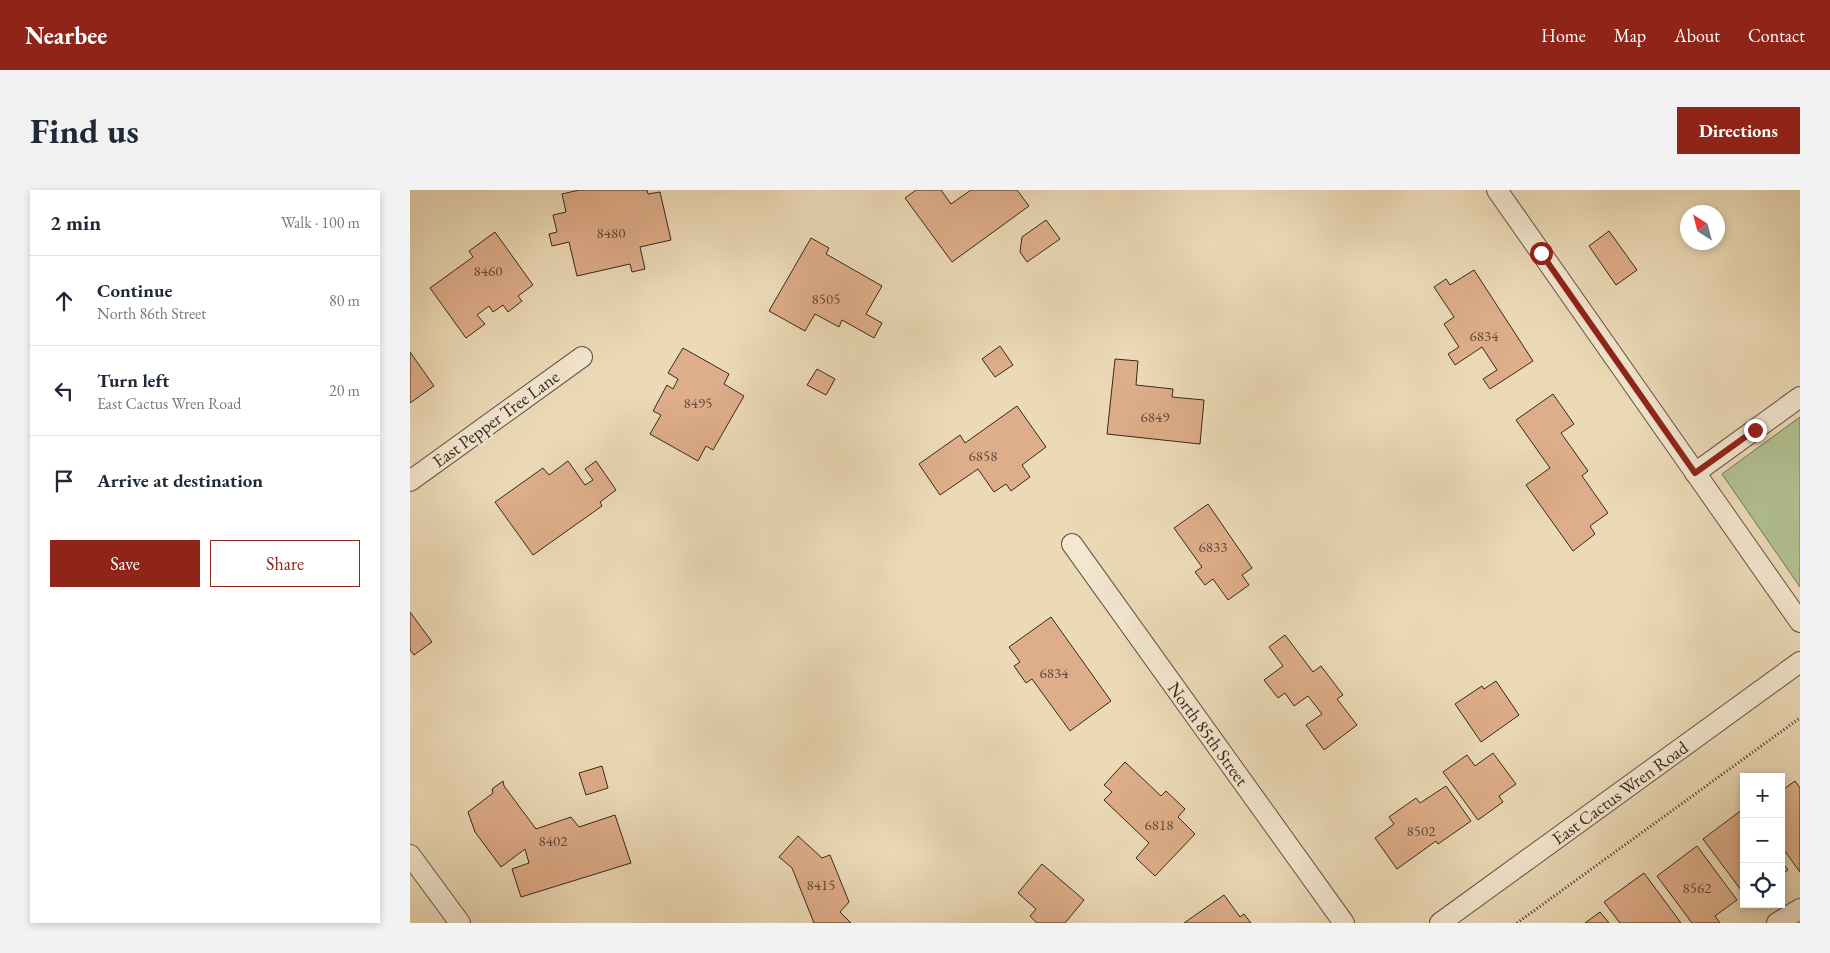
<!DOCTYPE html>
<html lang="en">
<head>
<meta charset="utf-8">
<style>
  :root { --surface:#fff; --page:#f2f2f3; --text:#1f2937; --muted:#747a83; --line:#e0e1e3; --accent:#8f2418 }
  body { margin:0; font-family:"EB Garamond",serif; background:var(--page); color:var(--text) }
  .controls { position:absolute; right:15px; bottom:15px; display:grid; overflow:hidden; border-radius:0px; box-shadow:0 2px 8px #0003 }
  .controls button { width:45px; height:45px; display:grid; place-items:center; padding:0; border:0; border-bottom:1px solid var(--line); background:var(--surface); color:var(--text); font:25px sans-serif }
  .compass { position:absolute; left:1270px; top:15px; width:45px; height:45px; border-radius:50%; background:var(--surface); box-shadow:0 2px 8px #0003; rotate:324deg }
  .stop { position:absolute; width:15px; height:15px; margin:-11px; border:4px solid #8f2418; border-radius:50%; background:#fff }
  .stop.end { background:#8f2418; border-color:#fff; box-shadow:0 1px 5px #0008 }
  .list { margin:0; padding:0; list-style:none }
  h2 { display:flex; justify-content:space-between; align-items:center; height:65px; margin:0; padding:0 20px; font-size:21px }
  h2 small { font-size:16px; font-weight:400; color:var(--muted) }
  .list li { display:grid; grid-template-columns:32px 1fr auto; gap:15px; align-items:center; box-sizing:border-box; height:90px; padding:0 20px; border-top:1px solid var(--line) }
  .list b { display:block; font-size:19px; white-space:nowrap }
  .list p { margin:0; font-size:16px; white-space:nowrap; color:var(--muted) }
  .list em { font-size:16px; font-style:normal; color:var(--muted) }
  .actions { display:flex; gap:10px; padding:15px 20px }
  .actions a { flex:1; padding:11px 0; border:1px solid var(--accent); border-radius:0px; text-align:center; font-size:18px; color:var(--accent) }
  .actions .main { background:var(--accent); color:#fff }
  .icon { flex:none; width:28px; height:28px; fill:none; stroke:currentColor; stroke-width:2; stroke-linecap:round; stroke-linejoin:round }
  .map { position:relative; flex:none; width:1390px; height:733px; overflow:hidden; border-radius:0px }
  header { display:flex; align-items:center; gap:30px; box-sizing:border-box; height:70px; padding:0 25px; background:var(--accent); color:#fff }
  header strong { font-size:24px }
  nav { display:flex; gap:28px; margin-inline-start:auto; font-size:18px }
  .intro { display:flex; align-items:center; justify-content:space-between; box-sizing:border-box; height:120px; padding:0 30px }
  h1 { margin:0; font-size:35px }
  .button { padding:12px 22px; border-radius:0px; background:var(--accent); color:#fff; font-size:18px; font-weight:700 }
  main { display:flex; gap:30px; padding:0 30px }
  aside { flex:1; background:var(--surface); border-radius:0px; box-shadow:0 2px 8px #0003 }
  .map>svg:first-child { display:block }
</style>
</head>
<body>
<header>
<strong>Nearbee</strong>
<nav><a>Home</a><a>Map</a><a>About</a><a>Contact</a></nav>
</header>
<div class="intro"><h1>Find us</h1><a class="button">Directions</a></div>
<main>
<aside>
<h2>2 min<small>Walk · 100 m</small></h2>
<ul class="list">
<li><svg class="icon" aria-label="ahead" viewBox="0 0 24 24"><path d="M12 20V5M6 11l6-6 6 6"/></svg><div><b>Continue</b><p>North 86th Street</p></div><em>80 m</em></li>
<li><svg class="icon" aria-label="left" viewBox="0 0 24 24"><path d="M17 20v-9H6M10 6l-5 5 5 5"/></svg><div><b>Turn left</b><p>East Cactus Wren Road</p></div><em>20 m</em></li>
<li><svg class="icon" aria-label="arrive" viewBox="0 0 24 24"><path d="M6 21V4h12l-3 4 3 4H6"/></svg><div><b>Arrive at destination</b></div></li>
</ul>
<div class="actions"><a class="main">Save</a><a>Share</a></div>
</aside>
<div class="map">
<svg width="1390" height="733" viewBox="0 0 1390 733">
  <rect width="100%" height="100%" fill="#ecdab7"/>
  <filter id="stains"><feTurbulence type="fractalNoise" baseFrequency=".004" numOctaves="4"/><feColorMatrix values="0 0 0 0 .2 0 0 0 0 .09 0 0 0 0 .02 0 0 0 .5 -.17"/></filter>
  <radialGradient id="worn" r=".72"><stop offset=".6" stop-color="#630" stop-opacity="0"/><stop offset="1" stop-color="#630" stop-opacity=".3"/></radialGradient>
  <path fill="#b2c192" stroke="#747558" d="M1390,227V397L1312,284Z"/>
  <g fill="#dead89" stroke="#37291e">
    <path d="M169,0H237L238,4L250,2L261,50L230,57L235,79L222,82L220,74L167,86L159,52L142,56L139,44L147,42L143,25L156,22L152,4Z"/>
    <path d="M506,0H531L541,14L561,0H607L619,16L542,72L495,8Z"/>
    <path d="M636,30L650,49L617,72L610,62L612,47Z"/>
    <path d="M1199,41L1227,80L1206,95L1179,56Z"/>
    <path d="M85,42L123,95L108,106L112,111L98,122L93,115L83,122L79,116L67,125L75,134L56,148L20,98L63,67L59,61Z"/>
    <path d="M401,48L419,58L416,64L472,96L456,124L472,133L464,148L432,130L429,137L405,124L395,141L359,121Z"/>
    <path d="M1064,80L1123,171L1080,199L1073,189L1087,180L1072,157L1045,175L1038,164L1049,157L1034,134L1044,127L1024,97L1036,89L1040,95Z"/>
    <path d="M590,156L603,175L585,187L572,169Z"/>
    <path d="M273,158L319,184L314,194L334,206L303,260L296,256L288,271L240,244L251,225L243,221L257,195L263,199L268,189L258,183Z"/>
    <path d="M0,162L24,196L0,213Z"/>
    <path d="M705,169L728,171L726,195L763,199L762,207L794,210L790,254L697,244Z"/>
    <path d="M407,179L425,189L416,205L397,195Z"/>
    <path d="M1143,204L1164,234L1151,243L1178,281L1172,286L1198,323L1180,336L1185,344L1163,361L1116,295L1140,278L1106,230Z"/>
    <path d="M607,216L636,257L612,275L620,287L601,301L596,294L584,302L568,279L530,305L509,274L550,245L555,253Z"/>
    <path d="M158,271L175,295L183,290L175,279L186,271L206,300L190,312L192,316L123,365L85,312L133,278L139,285Z"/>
    <path d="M798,314L842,378L832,385L839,395L818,410L803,389L795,395L785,382L792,377L764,338Z"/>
    <path d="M0,422L22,452L4,465L0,460Z"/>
    <path d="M641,427L701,511L660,541L622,489L616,493L604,476L610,472L599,457Z"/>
    <path d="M875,445L903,482L911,476L933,505L927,509L947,535L914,560L896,535L912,524L898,506L884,516L875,503L868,508L854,490L873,476L859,457Z"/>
    <path d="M1086,491L1109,525L1071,552L1045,514L1072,496L1074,499Z"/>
    <path d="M1083,563L1106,594L1089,606L1093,612L1068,630L1033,582L1057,565L1065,576Z"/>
    <path d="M715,572L751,606L756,601L775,619L768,627L785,644L745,686L726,668L739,653L694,610L702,602L694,595Z"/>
    <path d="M192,576L198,598L176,605L169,583Z"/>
    <path d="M93,591L94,596L126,639L161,627L169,637L205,625L221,673L111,707L102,679L119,673L115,659L91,677L65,642L58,622L83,603L82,599Z"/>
    <path d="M1385,591L1390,598V682L1371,656V601Z"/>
    <path d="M1036,596L1061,631L1028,654L1026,651L987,679L965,648L984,634L979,627L1006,608L1010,613Z"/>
    <path d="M1333,619L1334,620V704L1293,649Z"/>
    <path d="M388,646L412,668L420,665L439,712L430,722L441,733H404L382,678L369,667Z"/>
    <path d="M1287,656L1327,710L1305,726L1310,733H1282L1247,686Z"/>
    <path d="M1371,671L1378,680L1371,685Z"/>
    <path d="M632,674L674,710L655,733H627L620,726L626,719L608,703Z"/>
    <path d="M1234,683L1271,733H1210L1194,712Z"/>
    <path d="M814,705L830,727L834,724L841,733H774Z"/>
    <path d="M1190,722L1199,733H1175Z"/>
  </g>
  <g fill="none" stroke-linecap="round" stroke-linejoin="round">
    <defs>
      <g id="street">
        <path d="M1087,0L1390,432"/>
        <path d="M1285,283L1390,207"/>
        <path d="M0,291L172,167"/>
        <path d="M662,354L934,733"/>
        <path d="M0,665L50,733"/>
        <path d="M1030,733L1390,472"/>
        <path d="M1367,733L1390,719"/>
      </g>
    </defs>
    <use href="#street" stroke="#645544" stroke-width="22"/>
    <path stroke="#37291e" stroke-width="3" stroke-dasharray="1 2.5" stroke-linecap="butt" d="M1107,733L1390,528"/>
    <use href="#street" stroke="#f3e7d0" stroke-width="20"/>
  </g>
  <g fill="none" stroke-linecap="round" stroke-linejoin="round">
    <path stroke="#8f2418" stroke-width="6" d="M1131,63L1285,283L1345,240"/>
  </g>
  <g text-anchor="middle" stroke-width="5" stroke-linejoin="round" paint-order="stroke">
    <g font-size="15" fill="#614a39">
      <text x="201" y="48">8480</text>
      <text x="78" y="86">8460</text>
      <text x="416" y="114">8505</text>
      <text x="1074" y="151">6834</text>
      <text x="288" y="218">8495</text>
      <text x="745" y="232">6849</text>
      <text x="573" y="271">6858</text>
      <text x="803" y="362">6833</text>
      <text x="644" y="488">6834</text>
      <text x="749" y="640">6818</text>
      <text x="1011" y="646">8502</text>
      <text x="143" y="656">8402</text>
      <text x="411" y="700">8415</text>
      <text x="1287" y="703">8562</text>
    </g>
    <g font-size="18" fill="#37291e" stroke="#f3e7d0">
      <text transform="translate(86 229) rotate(-36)" y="6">East Pepper Tree Lane</text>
      <text transform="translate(798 544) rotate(54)" y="6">North 85th Street</text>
      <text transform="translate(1210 603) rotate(-36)" y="6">East Cactus Wren Road</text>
    </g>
  </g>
  <rect width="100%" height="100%" filter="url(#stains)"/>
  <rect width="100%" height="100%" fill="url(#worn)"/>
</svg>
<div class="controls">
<button>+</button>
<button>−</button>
<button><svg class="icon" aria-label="locate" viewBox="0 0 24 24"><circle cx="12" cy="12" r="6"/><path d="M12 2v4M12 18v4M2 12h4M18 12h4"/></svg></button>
</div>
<svg class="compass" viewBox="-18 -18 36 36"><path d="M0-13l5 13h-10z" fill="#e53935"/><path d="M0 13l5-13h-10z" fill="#747a83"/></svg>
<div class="stop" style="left:1131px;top:63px"></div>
<div class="stop end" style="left:1345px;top:240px"></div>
</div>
</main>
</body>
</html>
